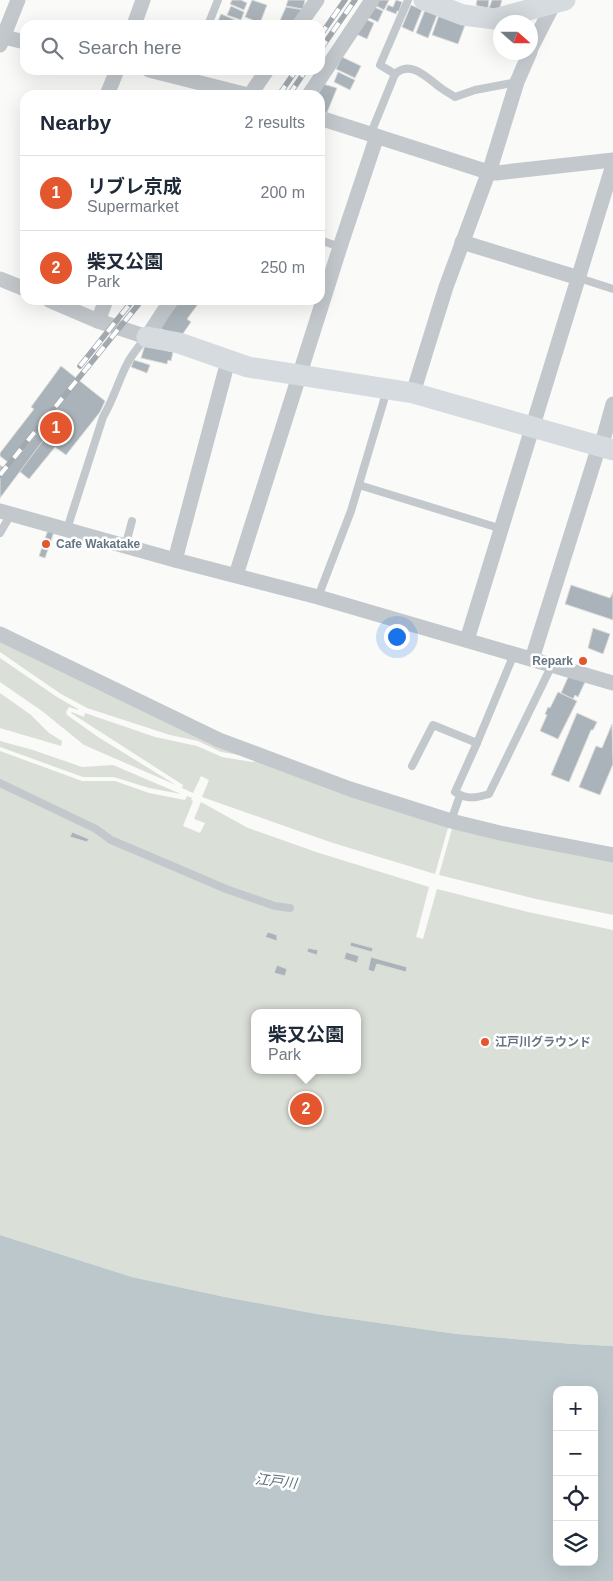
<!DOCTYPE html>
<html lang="en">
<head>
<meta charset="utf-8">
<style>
  :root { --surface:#fff; --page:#f6f6f7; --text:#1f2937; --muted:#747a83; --line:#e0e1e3; --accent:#e4572e }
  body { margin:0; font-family:Arial,"Noto Sans JP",sans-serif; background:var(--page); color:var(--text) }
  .controls { position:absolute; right:15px; bottom:15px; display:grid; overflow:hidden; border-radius:10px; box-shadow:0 5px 20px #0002 }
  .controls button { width:45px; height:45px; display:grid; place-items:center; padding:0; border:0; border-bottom:1px solid var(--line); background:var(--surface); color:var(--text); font:25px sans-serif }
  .compass { position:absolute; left:493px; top:15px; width:45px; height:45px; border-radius:50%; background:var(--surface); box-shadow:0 5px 20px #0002; rotate:111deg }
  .you { position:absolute; left:396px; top:636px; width:18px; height:18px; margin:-12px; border:4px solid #fff; border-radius:50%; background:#1a73e8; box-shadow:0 0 0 8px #1a73e833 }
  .badge { display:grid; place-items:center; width:32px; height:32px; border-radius:50%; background:var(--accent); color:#fff; font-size:16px; font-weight:700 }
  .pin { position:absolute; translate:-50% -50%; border:2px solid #fff; box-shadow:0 1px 5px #0006 }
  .popup { position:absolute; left:251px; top:1009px; width:110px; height:65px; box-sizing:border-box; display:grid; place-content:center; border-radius:10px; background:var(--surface); filter:drop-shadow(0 1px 4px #0005); font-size:16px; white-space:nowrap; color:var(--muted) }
  .popup b { font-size:19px; color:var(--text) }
  .popup::after { content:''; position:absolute; left:50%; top:100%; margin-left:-10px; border:10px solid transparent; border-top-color:var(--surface) }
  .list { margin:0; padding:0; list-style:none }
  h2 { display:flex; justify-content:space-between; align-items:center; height:65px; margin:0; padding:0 20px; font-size:21px }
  h2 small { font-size:16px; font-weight:400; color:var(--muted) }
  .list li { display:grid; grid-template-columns:32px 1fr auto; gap:15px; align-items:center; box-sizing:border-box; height:75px; padding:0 20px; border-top:1px solid var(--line) }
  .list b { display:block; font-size:19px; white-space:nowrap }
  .list p { margin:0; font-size:16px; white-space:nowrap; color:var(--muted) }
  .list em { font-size:16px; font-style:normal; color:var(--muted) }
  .icon { flex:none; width:28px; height:28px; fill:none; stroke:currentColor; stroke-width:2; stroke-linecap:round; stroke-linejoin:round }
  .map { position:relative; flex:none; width:613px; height:1581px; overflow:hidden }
  .search { position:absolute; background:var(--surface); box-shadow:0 5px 20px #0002; left:20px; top:20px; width:305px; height:55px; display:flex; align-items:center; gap:12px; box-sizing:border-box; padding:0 18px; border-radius:15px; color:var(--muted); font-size:19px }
  .panel { position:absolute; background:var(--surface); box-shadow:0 5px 20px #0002; left:20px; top:90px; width:305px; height:215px; border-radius:15px }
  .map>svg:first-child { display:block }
</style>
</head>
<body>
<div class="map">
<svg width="613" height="1581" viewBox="0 0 613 1581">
  <rect width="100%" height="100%" fill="#fafaf8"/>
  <g fill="#dadfd7" fill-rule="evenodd">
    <path d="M0,638L252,757L221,752L198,741L170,735L87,708L61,694L0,652Z"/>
    <path d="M0,658L57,697L78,709V710L69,707L66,712L67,715L98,737L176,785L84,745L42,711L0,682Z"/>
    <path d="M0,693L31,715L49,733L62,741L61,746L0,728Z"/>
    <path d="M72,712L84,717L85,713L155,737L197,746L222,757L252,762L262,760L449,824L435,874L330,842L202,797L209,780L201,776L193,793L182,788L183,785L71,713Z"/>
    <path d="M0,741L33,750L82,767L113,765L181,794L149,788L114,777H83L0,747Z"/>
    <path d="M0,751L82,781H115L149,793L185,800L187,796L192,798L191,800L193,801L183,826L200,833L205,823L194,819L201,802L248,828L316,852L429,887L416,937L423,939L437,889L528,912L613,930V1346L573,1344L457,1334L317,1314L225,1297L132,1277L0,1235ZM255,1013H357V1070H255Z"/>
    <path d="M453,825L613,860V915L536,899L439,875Z"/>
  </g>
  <path fill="#bbc7cb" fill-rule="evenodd" d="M0,1235L132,1277L225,1297L317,1314L457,1334L573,1344L613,1346V1581H0ZM557,1390H594V1562H557Z"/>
  <g fill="#aab3b9" stroke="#dcdcda">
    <path d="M232,0H241L247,3L244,10L230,4Z"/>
    <path d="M252,0L267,5L260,23L245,17Z"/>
    <path d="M288,0H305L303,9L286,6Z"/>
    <path d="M377,0H389L384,10L375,5Z"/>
    <path d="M396,0L402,2L399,11H397L396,14L386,10L388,5L393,7Z"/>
    <path d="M477,0H489L488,8L478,6L476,5Z"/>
    <path d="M492,0H502L499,10L489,8Z"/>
    <path d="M411,5L422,10L413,32L402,27Z"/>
    <path d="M231,6L244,12L241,20L227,15Z"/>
    <path d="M372,6L383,11L378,22L367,17Z"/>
    <path d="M286,7L304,10L294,25H278Z"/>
    <path d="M425,10L437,15L428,38L416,33Z"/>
    <path d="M221,14L240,22L239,25H221L217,23Z"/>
    <path d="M439,15L465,25L458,44L432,35Z"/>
    <path d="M365,19L374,23L367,39L356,34Z"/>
    <path d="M342,57L361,66L355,78L336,69Z"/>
    <path d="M338,72L355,80L350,90L334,82Z"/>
    <path d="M323,84L337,88L326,115L320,113V95H317Z"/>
    <path d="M180,300H201L187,319L191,322L182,335L167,332L160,328Z"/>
    <path d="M145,345L173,352L171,361L168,360L167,364L141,358Z"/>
    <path d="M134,360L150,365L147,373L131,367Z"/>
    <path d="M61,366L105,401L100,412L66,455L55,447L29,479L0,456V453L34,409L31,407Z"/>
    <path d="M57,409L63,414L0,498V465L7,470Z"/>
    <path d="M48,530L54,532L45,558L39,556Z"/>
    <path d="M571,585L610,598L613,592V620L565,604Z"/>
    <path d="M593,628L610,634L603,654L588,648Z"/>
    <path d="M569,675L585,682L578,697L575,695L573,699L561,693Z"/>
    <path d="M558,692L577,701L558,739L540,731L547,715L545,714L548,707L550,708Z"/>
    <path d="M577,713L597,722L593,730H591L569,782L551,775Z"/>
    <path d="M612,724L613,764L600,795L579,787L596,746L602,748Z"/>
    <path d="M72,832L89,839L87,842L70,837Z"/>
    <path d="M268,932L277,935V941L265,937Z"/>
    <path d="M351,942L373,948L372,952L350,946Z"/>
    <path d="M308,948L318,950L317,955L307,952Z"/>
    <path d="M346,952L359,956L357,963L344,959Z"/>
    <path d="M371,957L407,967L406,972L377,964L374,972L368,970Z"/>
    <path d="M277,965L287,969L285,976L274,973Z"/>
  </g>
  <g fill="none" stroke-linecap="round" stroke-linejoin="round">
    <g stroke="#c3c8cc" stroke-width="8">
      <path d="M208,25L218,0"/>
      <path d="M395,74C411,59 428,79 441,88C446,92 451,94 455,97L475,90L517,82"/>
      <path d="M371,133L395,74L380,65L408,0"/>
      <path d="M320,240L340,247"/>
      <path d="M579,278L613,289"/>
      <path d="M359,485L502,529"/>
      <path d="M67,529L103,417C113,400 118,382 127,364C132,354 139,347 145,338"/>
      <path d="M0,533L11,514"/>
      <path d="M125,547L132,521"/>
      <path d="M318,597L351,511L387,390"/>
      <path d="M477,743L455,792C467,800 476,798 489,794L552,665"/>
      <path d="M412,766L433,725L477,743L514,654"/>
      <path d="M0,783L96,829L111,840L170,865L226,889L275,906L290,908"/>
      <path d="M451,821L460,795"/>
    </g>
    <g stroke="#c3c8cc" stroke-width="15">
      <path d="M134,25L143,0"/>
      <path d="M299,25L317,0"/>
      <path d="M0,36L25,42"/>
      <path d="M0,45L18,0"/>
      <path d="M530,50L554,3"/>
      <path d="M149,70L248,95"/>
      <path d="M107,95L117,70"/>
      <path d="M250,95L267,70"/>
      <path d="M309,95L372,0"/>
      <path d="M320,118L488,172L496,173L613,160"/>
      <path d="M462,242L579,278"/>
      <path d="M0,279L25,289"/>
      <path d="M49,300L98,321L147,337L171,300"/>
      <path d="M98,321L106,300"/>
      <path d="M413,393L446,287L492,163L517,82L530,52"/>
      <path d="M601,447L613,404"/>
      <path d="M0,511L175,560L318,597L613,683"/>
      <path d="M175,560L228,361"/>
      <path d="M236,575L340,247L377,136"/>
      <path d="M0,634L219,740L350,789L451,821L500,833L613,855"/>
      <path d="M467,640L613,165"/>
      <path d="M532,659L599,446"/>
    </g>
    <g stroke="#d6dbdf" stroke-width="21">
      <path d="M424,0L463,15L495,19L565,0"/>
      <path d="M147,337L179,343L248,367L413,393L613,450"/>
    </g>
    <defs>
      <g id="rail">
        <path d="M320,36L345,0"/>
        <path d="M320,50L355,0"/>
        <path d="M279,95L296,70"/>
        <path d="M289,95L306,70"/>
        <path d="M80,366L133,300"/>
        <path d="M0,475L142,300"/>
      </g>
    </defs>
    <use href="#rail" stroke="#a2aab0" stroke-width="5.5"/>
    <use href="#rail" stroke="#fff" stroke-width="4" stroke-dasharray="11" stroke-linecap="butt"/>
  </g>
  <g fill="#e4572e" stroke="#fff" stroke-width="2">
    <circle cx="46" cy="544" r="5"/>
    <circle cx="583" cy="661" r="5"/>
    <circle cx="485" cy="1042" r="5"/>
  </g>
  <g text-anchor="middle" stroke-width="5" stroke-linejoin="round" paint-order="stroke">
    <g font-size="12" font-weight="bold" fill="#657683" stroke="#fff" text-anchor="start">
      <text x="56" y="548">Cafe Wakatake</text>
      <text x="573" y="665" text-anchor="end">Repark</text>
      <text x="495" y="1046">江戸川グラウンド</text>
    </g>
    <g font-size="14" font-style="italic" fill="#60757c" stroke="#fff">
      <text transform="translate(276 1481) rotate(7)" y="5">江戸川</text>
    </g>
  </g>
</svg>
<div class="controls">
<button>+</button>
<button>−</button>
<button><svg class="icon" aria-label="locate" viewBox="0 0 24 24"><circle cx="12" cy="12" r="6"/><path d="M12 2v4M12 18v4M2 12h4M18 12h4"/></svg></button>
<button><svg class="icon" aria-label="layers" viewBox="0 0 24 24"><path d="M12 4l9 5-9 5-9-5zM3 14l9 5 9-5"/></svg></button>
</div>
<svg class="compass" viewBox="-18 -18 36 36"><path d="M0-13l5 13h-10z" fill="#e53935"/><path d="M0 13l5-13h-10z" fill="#747a83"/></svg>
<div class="you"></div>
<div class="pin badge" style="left:56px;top:428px">1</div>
<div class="pin badge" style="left:306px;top:1109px">2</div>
<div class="popup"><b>柴又公園</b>Park</div>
<div class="search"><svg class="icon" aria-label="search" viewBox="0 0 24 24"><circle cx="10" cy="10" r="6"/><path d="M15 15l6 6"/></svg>Search here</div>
<section class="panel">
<h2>Nearby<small>2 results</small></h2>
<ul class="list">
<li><span class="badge">1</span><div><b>リブレ京成</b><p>Supermarket</p></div><em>200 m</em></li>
<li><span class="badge">2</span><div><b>柴又公園</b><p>Park</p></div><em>250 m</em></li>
</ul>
</section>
</div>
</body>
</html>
